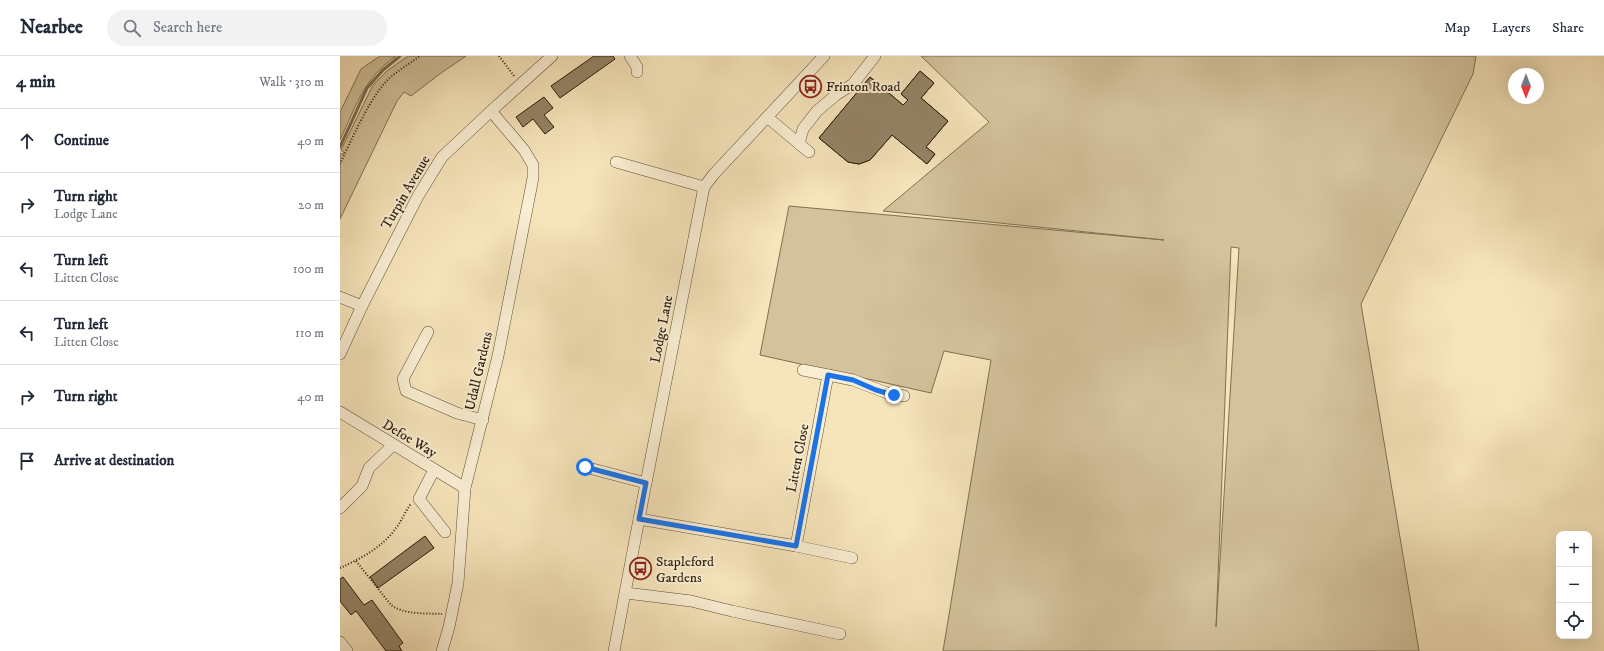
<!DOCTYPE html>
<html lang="en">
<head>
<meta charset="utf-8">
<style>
  :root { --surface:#fff; --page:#f2f2f3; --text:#1f2937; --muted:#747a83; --line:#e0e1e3 }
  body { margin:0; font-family:"IM FELL DW Pica",serif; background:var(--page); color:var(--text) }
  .controls { position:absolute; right:12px; bottom:12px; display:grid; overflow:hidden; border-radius:8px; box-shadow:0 4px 16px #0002 }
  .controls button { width:36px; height:36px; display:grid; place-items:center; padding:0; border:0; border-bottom:1px solid var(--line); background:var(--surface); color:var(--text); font:20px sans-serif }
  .compass { position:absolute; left:1168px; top:12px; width:36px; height:36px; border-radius:50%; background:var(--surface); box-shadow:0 4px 16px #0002; rotate:180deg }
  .stop { position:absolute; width:12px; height:12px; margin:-9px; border:3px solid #1a73e8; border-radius:50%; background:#fff }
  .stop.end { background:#1a73e8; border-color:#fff; box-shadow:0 1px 4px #0008 }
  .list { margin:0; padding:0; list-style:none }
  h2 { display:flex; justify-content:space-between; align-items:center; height:52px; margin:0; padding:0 16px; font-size:17px }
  h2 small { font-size:13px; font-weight:400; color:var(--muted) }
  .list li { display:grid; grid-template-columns:26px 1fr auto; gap:12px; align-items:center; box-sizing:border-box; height:64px; padding:0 16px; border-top:1px solid var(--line) }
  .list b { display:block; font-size:15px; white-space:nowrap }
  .list p { margin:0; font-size:13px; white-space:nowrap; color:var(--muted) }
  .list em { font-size:13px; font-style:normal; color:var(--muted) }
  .icon { flex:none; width:22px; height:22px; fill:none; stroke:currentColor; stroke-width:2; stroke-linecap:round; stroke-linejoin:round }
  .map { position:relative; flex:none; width:1264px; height:595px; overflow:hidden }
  header { display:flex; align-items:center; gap:24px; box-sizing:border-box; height:56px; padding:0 20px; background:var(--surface); border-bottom:1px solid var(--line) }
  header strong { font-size:19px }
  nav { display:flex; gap:22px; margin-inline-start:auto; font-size:14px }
  .search { width:280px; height:36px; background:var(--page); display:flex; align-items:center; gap:10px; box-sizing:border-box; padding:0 14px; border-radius:22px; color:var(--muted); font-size:15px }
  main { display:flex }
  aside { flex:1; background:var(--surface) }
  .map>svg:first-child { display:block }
</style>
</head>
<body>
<header>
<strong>Nearbee</strong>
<div class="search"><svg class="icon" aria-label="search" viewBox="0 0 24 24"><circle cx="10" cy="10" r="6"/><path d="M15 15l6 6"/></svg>Search here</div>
<nav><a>Map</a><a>Layers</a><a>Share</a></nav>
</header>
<main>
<aside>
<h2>4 min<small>Walk · 310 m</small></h2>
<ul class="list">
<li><svg class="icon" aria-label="ahead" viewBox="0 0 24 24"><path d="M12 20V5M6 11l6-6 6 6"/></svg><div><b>Continue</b></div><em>40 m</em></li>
<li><svg class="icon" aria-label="right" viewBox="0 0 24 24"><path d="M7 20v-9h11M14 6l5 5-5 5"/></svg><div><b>Turn right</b><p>Lodge Lane</p></div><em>20 m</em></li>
<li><svg class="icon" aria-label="left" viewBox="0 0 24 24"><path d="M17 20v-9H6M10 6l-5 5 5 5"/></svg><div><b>Turn left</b><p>Litten Close</p></div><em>100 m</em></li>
<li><svg class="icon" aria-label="left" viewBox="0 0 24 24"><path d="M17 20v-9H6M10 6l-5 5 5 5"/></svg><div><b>Turn left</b><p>Litten Close</p></div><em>110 m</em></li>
<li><svg class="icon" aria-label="right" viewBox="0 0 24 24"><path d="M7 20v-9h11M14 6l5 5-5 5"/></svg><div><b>Turn right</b></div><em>40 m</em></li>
<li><svg class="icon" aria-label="arrive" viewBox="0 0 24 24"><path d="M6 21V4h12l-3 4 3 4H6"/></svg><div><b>Arrive at destination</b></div></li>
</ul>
</aside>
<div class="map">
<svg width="1264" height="595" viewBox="0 0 1264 595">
  <rect width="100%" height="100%" fill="#f6e4ba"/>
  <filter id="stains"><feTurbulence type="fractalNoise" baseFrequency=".005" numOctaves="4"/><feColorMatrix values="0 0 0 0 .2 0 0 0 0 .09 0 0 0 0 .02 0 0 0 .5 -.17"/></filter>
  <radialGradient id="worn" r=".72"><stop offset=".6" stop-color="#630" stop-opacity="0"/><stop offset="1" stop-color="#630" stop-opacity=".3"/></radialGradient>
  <g fill="#d3c29c" stroke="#7e7054" fill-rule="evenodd">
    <path d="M40,0H56C24,22 16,50 0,84V56L21,13Z"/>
    <path d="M68,0H126L101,17L71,40L64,36L57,45L0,163V98H3L4,96L1,94L33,29L47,15Z"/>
    <path d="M581,0H1136L1133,18L1021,248L1079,595H603L651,304L604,295L591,337L420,299L449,150L824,184L543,155L649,66ZM891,191L899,192L876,571Z"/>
  </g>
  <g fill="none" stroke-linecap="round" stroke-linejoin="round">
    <path stroke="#7b6c51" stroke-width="3" d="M0,91L27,32L43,14L60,0"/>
  </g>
  <g fill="#948466" stroke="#2a1d0c" fill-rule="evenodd">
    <path d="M254,0H273L275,3L220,42L211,30Z"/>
    <path d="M580,15L594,27L581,42L608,65L586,91L595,98L587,108L552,79L530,104L519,108L508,106L479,82L530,21L563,49L568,44L561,38ZM532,48L542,57L517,87L507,79ZM574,53L585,62L573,78L561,69Z"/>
    <path d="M580,15L594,27L581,42L608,65L586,91L595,98L587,108L552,79L530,104L519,108L508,106L479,82L530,21L563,49L568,44L561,38Z"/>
    <path d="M204,41L213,52L204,59L214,71L205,78L193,63L183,71L176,61Z"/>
    <path d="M85,480L94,492L38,532L30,521Z"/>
    <path d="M3,521L24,549L32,544L63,587L59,590L62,595H46L16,555L11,559L0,545V523Z"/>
  </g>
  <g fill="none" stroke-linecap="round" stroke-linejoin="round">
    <defs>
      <g id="minor">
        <path d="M290,0L297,11V16"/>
        <path d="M427,61L469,96"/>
        <path d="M459,88L463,73L477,55L496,39L513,28L535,0"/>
        <path d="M276,106L364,131"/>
        <path d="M0,241L22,250"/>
        <path d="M88,276L63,323L66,335L117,357L143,364"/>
        <path d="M0,298L22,250L78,140L102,101L151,55L212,0"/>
        <path d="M463,314L513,324L547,337L564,340"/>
        <path d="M0,356L125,432"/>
        <path d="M245,411L306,427"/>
        <path d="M94,414L79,443L105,476"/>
        <path d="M0,452L22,430L29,412L53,389"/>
        <path d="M299,463L456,490L512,502"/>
        <path d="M456,490L488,319"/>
        <path d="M286,537L351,545L392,555L500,578"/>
        <path d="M0,586L7,595"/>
        <path d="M102,595L109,571L118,527L125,432L158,300L193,122V109L184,94L151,55"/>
        <path d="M274,595L299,463L364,131L374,118L484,0"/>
      </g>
    </defs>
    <use href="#minor" stroke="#5d4f38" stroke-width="12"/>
    <g stroke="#2a1d0c" stroke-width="2" stroke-dasharray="1 2" stroke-linecap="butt">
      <path d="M159,0L174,20"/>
      <path d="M0,108C12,83 26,50 43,29C53,17 68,9 80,0"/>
      <path d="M16,505L51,549C65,559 85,557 102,558"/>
      <path d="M0,512C20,503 43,491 56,472C62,465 65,455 71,448"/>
    </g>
    <use href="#minor" stroke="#f9edd2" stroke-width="11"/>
  </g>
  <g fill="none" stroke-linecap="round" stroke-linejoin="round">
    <path stroke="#1a73e8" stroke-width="5" d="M245,411L306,427L299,463L456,490L488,319L513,324L536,334L554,339"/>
  </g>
  <defs>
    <symbol id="bus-ring" viewBox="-11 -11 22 22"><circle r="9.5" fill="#f9edd2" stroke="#8f2418" stroke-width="1.5"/><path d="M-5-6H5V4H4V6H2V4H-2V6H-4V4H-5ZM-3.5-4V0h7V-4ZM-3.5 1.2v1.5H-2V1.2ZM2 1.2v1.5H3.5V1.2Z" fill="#8f2418"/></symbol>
  </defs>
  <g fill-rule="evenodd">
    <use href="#bus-ring" x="458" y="18" width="25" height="25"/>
    <use href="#bus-ring" x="288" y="500" width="25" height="25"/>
  </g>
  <g text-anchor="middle" stroke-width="4" stroke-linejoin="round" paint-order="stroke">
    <g font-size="14" fill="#2a1d0c" stroke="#f9edd2" text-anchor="start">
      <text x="486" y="35">Frinton Road</text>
      <text x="316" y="510">Stapleford<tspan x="316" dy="16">Gardens</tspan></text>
    </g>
    <g font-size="14" fill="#2a1d0c" stroke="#f9edd2">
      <text transform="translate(65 136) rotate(-60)" y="5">Turpin Avenue</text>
      <text transform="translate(321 273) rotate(-79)" y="5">Lodge Lane</text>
      <text transform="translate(138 315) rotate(-77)" y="5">Udall Gardens</text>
      <text transform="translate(70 382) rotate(31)" y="5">Defoe Way</text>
      <text transform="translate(457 402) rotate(-79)" y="5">Litten Close</text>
    </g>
  </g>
  <rect width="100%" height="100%" filter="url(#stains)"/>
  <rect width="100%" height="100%" fill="url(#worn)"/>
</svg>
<div class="controls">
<button>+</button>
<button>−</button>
<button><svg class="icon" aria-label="locate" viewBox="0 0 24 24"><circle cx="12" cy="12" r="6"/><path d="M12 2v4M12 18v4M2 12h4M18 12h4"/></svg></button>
</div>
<svg class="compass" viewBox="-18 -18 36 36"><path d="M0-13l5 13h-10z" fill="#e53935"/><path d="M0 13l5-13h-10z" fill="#747a83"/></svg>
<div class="stop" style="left:245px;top:411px"></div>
<div class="stop end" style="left:554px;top:339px"></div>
</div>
</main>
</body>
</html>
